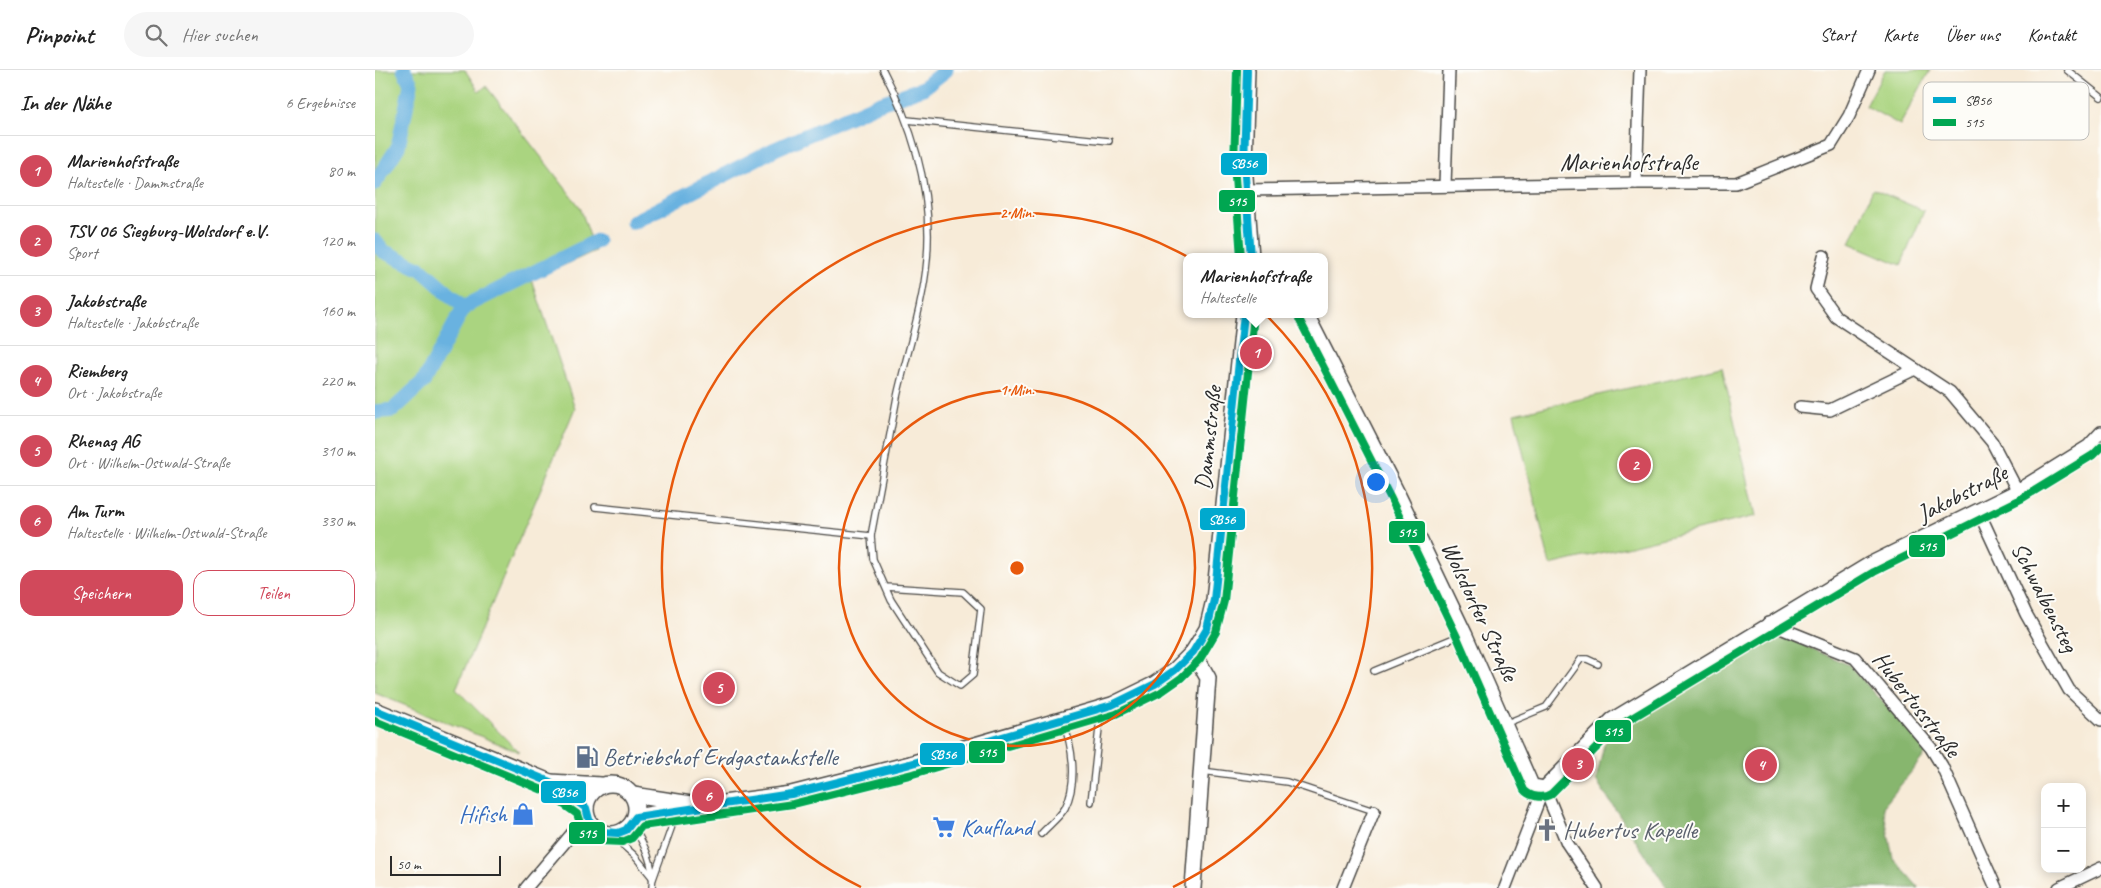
<!DOCTYPE html>
<html lang="de">
<head>
<meta charset="utf-8">
<style>
  :root { --surface:#fff; --page:#f6f6f6; --text:#222; --muted:#767676; --line:#e0e0e0; --accent:#d1495b }
  body { margin:0; font-family:Caveat,sans-serif; background:var(--page); color:var(--text) }
  .controls { position:absolute; right:15px; bottom:15px; display:grid; overflow:hidden; border-radius:10px; box-shadow:0 2px 12px #0003 }
  .controls button { width:45px; height:45px; display:grid; place-items:center; padding:0; border:0; border-bottom:1px solid var(--line); background:var(--surface); color:var(--text); font:25px sans-serif }
  .scale { position:absolute; left:15px; bottom:12px; width:111px; box-sizing:border-box; padding-left:5px; border:2px solid #2b2b2b; border-top:0; font-size:14px; line-height:18px; white-space:nowrap; color:#2b2b2b; -webkit-text-stroke:4px #fdfcf7; paint-order:stroke }
  .you { position:absolute; left:1000px; top:411px; width:18px; height:18px; margin:-12px; border:4px solid #fff; border-radius:50%; background:#1a73e8; box-shadow:0 0 0 8px #1a73e833 }
  .badge { display:grid; place-items:center; width:32px; height:32px; border-radius:50%; background:var(--accent); color:#fff; font-size:16px; font-weight:700 }
  .pin { position:absolute; translate:-50% -50%; border:2px solid #fff; box-shadow:0 1px 5px #0006 }
  .popup { position:absolute; left:808px; top:183px; width:145px; height:65px; box-sizing:border-box; display:grid; place-content:center; border-radius:10px; background:var(--surface); filter:drop-shadow(0 1px 4px #0005); font-size:16px; white-space:nowrap; color:var(--muted) }
  .popup b { font-size:19px; color:var(--text) }
  .popup::after { content:''; position:absolute; left:50%; top:100%; margin-left:-10px; border:10px solid transparent; border-top-color:var(--surface) }
  .list { margin:0; padding:0; list-style:none }
  h2 { display:flex; justify-content:space-between; align-items:center; height:65px; margin:0; padding:0 20px; font-size:21px }
  h2 small { font-size:16px; font-weight:400; color:var(--muted) }
  .list li { display:grid; grid-template-columns:32px 1fr auto; gap:15px; align-items:center; box-sizing:border-box; height:70px; padding:0 20px; border-top:1px solid var(--line) }
  .list b { display:block; font-size:19px; white-space:nowrap }
  .list p { margin:0; font-size:16px; white-space:nowrap; color:var(--muted) }
  .list em { font-size:16px; font-style:normal; color:var(--muted) }
  .actions { display:flex; gap:10px; padding:15px 20px }
  .actions a { flex:1; padding:11px 0; border:1px solid var(--accent); border-radius:15px; text-align:center; font-size:18px; color:var(--accent) }
  .actions .main { background:var(--accent); color:#fff }
  .icon { flex:none; width:28px; height:28px; fill:none; stroke:currentColor; stroke-width:2; stroke-linecap:round; stroke-linejoin:round }
  .map { position:relative; flex:none; width:1726px; height:818px; overflow:hidden }
  header { display:flex; align-items:center; gap:30px; box-sizing:border-box; height:70px; padding:0 25px; background:var(--surface); border-bottom:1px solid var(--line) }
  header strong { font-size:24px }
  nav { display:flex; gap:28px; margin-inline-start:auto; font-size:18px }
  .search { width:350px; height:45px; background:var(--page); display:flex; align-items:center; gap:12px; box-sizing:border-box; padding:0 18px; border-radius:28px; color:var(--muted); font-size:19px }
  main { display:flex }
  aside { flex:1; background:var(--surface) }
  .map>svg:first-child { display:block }
</style>
</head>
<body>
<header>
<strong>Pinpoint</strong>
<div class="search"><svg class="icon" aria-label="search" viewBox="0 0 24 24"><circle cx="10" cy="10" r="6"/><path d="M15 15l6 6"/></svg>Hier suchen</div>
<nav><a>Start</a><a>Karte</a><a>Über uns</a><a>Kontakt</a></nav>
</header>
<main>
<aside>
<h2>In der Nähe<small>6 Ergebnisse</small></h2>
<ul class="list">
<li><span class="badge">1</span><div><b>Marienhofstraße</b><p>Haltestelle · Dammstraße</p></div><em>80 m</em></li>
<li><span class="badge">2</span><div><b>TSV 06 Siegburg-Wolsdorf e.V.</b><p>Sport</p></div><em>120 m</em></li>
<li><span class="badge">3</span><div><b>Jakobstraße</b><p>Haltestelle · Jakobstraße</p></div><em>160 m</em></li>
<li><span class="badge">4</span><div><b>Riemberg</b><p>Ort · Jakobstraße</p></div><em>220 m</em></li>
<li><span class="badge">5</span><div><b>Rhenag AG</b><p>Ort · Wilhelm-Ostwald-Straße</p></div><em>310 m</em></li>
<li><span class="badge">6</span><div><b>Am Turm</b><p>Haltestelle · Wilhelm-Ostwald-Straße</p></div><em>330 m</em></li>
</ul>
<div class="actions"><a class="main">Speichern</a><a>Teilen</a></div>
</aside>
<div class="map">
<svg width="1726" height="818" viewBox="0 0 1726 818">
  <rect width="100%" height="100%" fill="#fdfcf7"/>
  <filter id="ink" filterUnits="userSpaceOnUse"><feTurbulence type="fractalNoise" baseFrequency=".02" numOctaves="2"/><feDisplacementMap in="SourceGraphic" scale="10" xChannelSelector="R" yChannelSelector="G"/><feConvolveMatrix kernelMatrix="1 2 1 2 8 2 1 2 1" color-interpolation-filters="sRGB"/></filter>
  <filter id="wash" filterUnits="userSpaceOnUse"><feTurbulence type="fractalNoise" baseFrequency=".0096" numOctaves="4" result="noise"/><feDisplacementMap in="SourceGraphic" scale="20" xChannelSelector="R" yChannelSelector="G"/><feGaussianBlur stdDeviation="1.12" result="paint"/><feColorMatrix in="noise" values="0 0 0 0 0 0 0 0 0 0 0 0 0 0 0 0 0 1.4 0 .05"/><feComposite in="paint" operator="in"/></filter>
  <g filter="url(#wash)">
    <rect width="100%" height="100%" fill="#f7ebd8"/>
    <g fill="#aad480" stroke="#6a8056">
      <path d="M0,0H90L104,22L111,16L205,137L220,181L157,210L200,338L81,619L144,682L0,623Z"/>
      <path d="M1510,0H1555L1525,55L1491,36Z"/>
      <path d="M1498,119L1549,141L1526,195L1475,173Z"/>
      <path d="M1347,297L1381,446L1175,495L1139,344Z"/>
    </g>
    <path fill="#87b66e" stroke="#59704c" d="M1400,563L1474,595L1553,681L1508,737L1518,788L1544,818H1292L1221,710L1229,674L1238,663Z"/>
    <g fill="none" stroke-linecap="round" stroke-linejoin="round">
      <g stroke="#69b2e0" stroke-width="15">
        <path d="M0,113L23,77L36,14L29,0"/>
        <path d="M258,152L400,79L503,34L548,18L571,0"/>
        <path d="M0,171L8,181L46,199L89,237"/>
        <path d="M89,237L222,171"/>
        <path d="M0,342L18,340L49,311L89,237"/>
      </g>
    </g>
  </g>
  <g filter="url(#ink)">
    <g fill="none" stroke-linecap="round" stroke-linejoin="round">
      <defs>
        <g id="service">
          <path d="M508,0C539,59 558,123 552,190C548,236 532,282 522,327C513,373 505,420 496,466L498,489L516,530L563,602L585,616L598,605L606,539L588,522L511,517"/>
          <path d="M1692,0L1726,27"/>
          <path d="M532,50L734,71"/>
          <path d="M220,437L496,466"/>
          <path d="M999,601L1091,563"/>
          <path d="M1132,653L1171,637L1206,589H1212L1223,594"/>
          <path d="M827,701L912,712L999,741"/>
          <path d="M716,732L726,640"/>
          <path d="M257,754C269,774 280,794 277,818"/>
          <path d="M235,764L259,785L277,807"/>
          <path d="M666,764C673,756 685,747 690,738C703,712 698,676 687,650"/>
          <path d="M278,809L297,756L305,741"/>
        </g>
        <g id="minor">
          <path d="M1261,113L1265,0"/>
          <path d="M1070,115L1074,0"/>
          <path d="M870,120L1261,113H1361L1456,75L1474,46L1494,0"/>
          <path d="M1449,186L1441,219L1461,247L1575,322L1617,372L1642,420"/>
          <path d="M933,244L1024,423L1091,563L1158,715L1169,717"/>
          <path d="M1425,337L1455,340L1540,299"/>
          <path d="M1603,440L1651,544L1694,620L1726,650"/>
          <path d="M1393,553L1480,588L1556,678L1567,696L1621,818"/>
          <path d="M1169,717L1192,773L1222,818"/>
          <path d="M151,818L212,746"/>
          <path d="M968,818L999,741"/>
          <path d="M1130,818L1169,717L1236,649L1494,493L1642,420L1713,376L1726,362"/>
          <path d="M1684,818L1726,798"/>
        </g>
        <g id="tertiary">
          <path d="M872,0L869,93L876,187"/>
          <path d="M0,640L175,712L211,738"/>
          <path d="M175,712L226,715"/>
          <circle cx="236" cy="739" r="25"/>
          <path d="M258,725L316,734"/>
          <path d="M261,747L325,736L416,724L535,694L737,635L780,614L800,600L818,582L832,559L839,530L869,244"/>
          <path d="M818,818L833,608L818,582"/>
        </g>
      </defs>
      <use href="#service" stroke="#4a4845" stroke-width="8"/>
      <use href="#minor" stroke="#4a4845" stroke-width="14"/>
      <use href="#tertiary" stroke="#4a4845" stroke-width="18"/>
      <use href="#service" stroke="#fff" stroke-width="5.5"/>
      <use href="#minor" stroke="#fff" stroke-width="11"/>
      <use href="#tertiary" stroke="#fff" stroke-width="15"/>
      <defs>
        <g id="bus-1">
          <path d="M872,0L869,93L876,187"/>
          <path d="M0,640L175,712L211,738L215,753L227,762L243,763L251,760L261,747L416,724L535,694L737,635L780,614L800,600L818,582L832,559L839,530L869,244"/>
        </g>
        <g id="bus-2">
          <path d="M862,0L859,94L866,187"/>
          <path d="M924,249L1015,427L1082,567L1149,720C1155,727 1168,729 1176,724L1242,657L1499,502L1646,429L1718,385L1726,377"/>
          <path d="M0,651L170,721L202,744L207,759L224,771L247,772L257,768L267,756L418,734L538,704L741,644L786,622L806,608L825,589L841,562L849,531L879,245"/>
        </g>
      </defs>
      <use href="#bus-1" stroke="#fdfcf7" stroke-width="11"/>
      <use href="#bus-2" stroke="#fdfcf7" stroke-width="11"/>
      <use href="#bus-1" stroke="#00a9ce" stroke-width="8"/>
      <use href="#bus-2" stroke="#00a651" stroke-width="8"/>
    </g>
  </g>
  <g fill="none" stroke="#e8590c" stroke-width="2.5">
    <circle cx="642" cy="498" r="178"/>
    <path d="M486 817A355 355 0 1 1 798 817"/>
  </g>
  <defs>
    <symbol id="fuel-bare" viewBox="-9 -9 18 18"><path d="M-5.5-6h7V0h2V4h1.3V-2.5L3-4.5l.8-.8L6-3V5H2.5V1h-1V6h-7ZM-4.2-4.7v3.2H.2V-4.7Z" fill="#5c6f8a" stroke="#fdfcf7" stroke-width="2.5" paint-order="stroke"/></symbol>
    <symbol id="shop-bare" viewBox="-9 -9 18 18"><path d="M-5-2.5h2.3a2.7 3.5 0 0 1 5.4 0H5L5.5 6h-11ZM-1.5-2.5h3a1.5 2.3 0 0 0-3 0Z" fill="#3f7fe0" stroke="#fdfcf7" stroke-width="2.5" paint-order="stroke"/></symbol>
    <symbol id="supermarket-bare" viewBox="-9 -9 18 18"><path d="M-6-5.5h2.5l.6 2H6L4.5 2H-2.5L-4.4-4H-6ZM-1.5 3.2a1.3 1.3 0 1 0 .1 0ZM3 3.2a1.3 1.3 0 1 0 .1 0Z" fill="#3f7fe0" stroke="#fdfcf7" stroke-width="2.5" paint-order="stroke"/></symbol>
    <symbol id="church-bare" viewBox="-9 -9 18 18"><path d="M-1.2-6h2.4v3.5h3.3v2.4h-3.3V6h-2.4V-.1h-3.3v-2.4h3.3Z" fill="#6b7280" stroke="#fdfcf7" stroke-width="2.5" paint-order="stroke"/></symbol>
  </defs>
  <g fill-rule="evenodd">
    <use href="#fuel-bare" x="196" y="671" width="32" height="32"/>
    <use href="#shop-bare" x="132" y="728" width="32" height="32"/>
    <use href="#supermarket-bare" x="553" y="741" width="32" height="32"/>
    <use href="#church-bare" x="1156" y="744" width="32" height="32"/>
  </g>
  <g text-anchor="middle" stroke-width="4" stroke-linejoin="round" paint-order="stroke">
    <g font-size="24" fill="#2b2b2b" stroke="#fdfcf7">
      <text x="1254" y="100">Marienhofstraße</text>
      <text transform="translate(833 368) rotate(-84)" y="8">Dammstraße</text>
      <text transform="translate(1587 423) rotate(-27)" y="8">Jakobstraße</text>
      <text transform="translate(1670 527) rotate(63)" y="8">Schwalbensteg</text>
      <text transform="translate(1105 541) rotate(65)" y="8">Wolsdorfer Straße</text>
      <text transform="translate(1542 634) rotate(52)" y="8">Hubertusstraße</text>
    </g>
    <g font-size="24" fill="#4e5e75" stroke="#fdfcf7" text-anchor="start">
      <text x="228" y="695">Betriebshof Erdgastankstelle</text>
    </g>
    <g font-size="24" fill="#366cbe" stroke="#fdfcf7" text-anchor="end">
      <text x="132" y="752">Hifish</text>
      <text x="586" y="765" text-anchor="start">Kaufland</text>
    </g>
    <g font-size="24" fill="#5b616d" stroke="#fdfcf7" text-anchor="start">
      <text x="1188" y="768">Hubertus Kapelle</text>
    </g>
  </g>
  <rect x="1548" y="12" width="166" height="58" rx="8" fill="#fdfcf7" stroke="#bebdba" stroke-width="1"/>
  <rect x="1558" y="27" width="23" height="6" fill="#00a9ce"/>
  <rect x="1558" y="49" width="23" height="7" fill="#00a651"/>
  <g font-size="14" fill="#2b2b2b">
    <text x="1590" y="35">SB56</text>
    <text x="1590" y="57">515</text>
  </g>
  <circle cx="642" cy="498" r="8" fill="#e8590c" stroke="#fdfcf7" stroke-width="2.5"/>
  <g font-size="15" text-anchor="middle" font-weight="bold" fill="#e8590c" stroke="#fdfcf7" stroke-width="4" stroke-linejoin="round" paint-order="stroke">
    <text x="642" y="148">2 Min.</text>
    <text x="642" y="325">1 Min.</text>
  </g>
  <g stroke="#fdfcf7" stroke-width="2">
    <rect x="845" y="82" width="48" height="24" rx="5" fill="#00a9ce"/>
    <rect x="843" y="119" width="38" height="24" rx="5" fill="#00a651"/>
    <rect x="824" y="437" width="47" height="24" rx="5" fill="#00a9ce"/>
    <rect x="1013" y="450" width="38" height="24" rx="5" fill="#00a651"/>
    <rect x="1533" y="464" width="38" height="24" rx="5" fill="#00a651"/>
    <rect x="1219" y="649" width="38" height="24" rx="5" fill="#00a651"/>
    <rect x="593" y="670" width="38" height="24" rx="5" fill="#00a651"/>
    <rect x="544" y="672" width="47" height="24" rx="5" fill="#00a9ce"/>
    <rect x="165" y="710" width="47" height="24" rx="5" fill="#00a9ce"/>
    <rect x="193" y="751" width="38" height="24" rx="5" fill="#00a651"/>
  </g>
  <g font-size="14" text-anchor="middle" font-weight="bold" fill="#fff">
    <text x="869" y="98">SB56</text>
    <text x="862" y="136">515</text>
    <text x="847" y="454">SB56</text>
    <text x="1032" y="467">515</text>
    <text x="1552" y="481">515</text>
    <text x="1238" y="666">515</text>
    <text x="612" y="687">515</text>
    <text x="568" y="689">SB56</text>
    <text x="189" y="727">SB56</text>
    <text x="212" y="768">515</text>
  </g>
</svg>
<div class="controls">
<button>+</button>
<button>−</button>
</div>
<div class="scale">50 m</div>
<div class="you"></div>
<div class="pin badge" style="left:881px;top:283px">1</div>
<div class="popup"><b>Marienhofstraße</b>Haltestelle</div>
<div class="pin badge" style="left:1260px;top:395px">2</div>
<div class="pin badge" style="left:1203px;top:694px">3</div>
<div class="pin badge" style="left:1386px;top:695px">4</div>
<div class="pin badge" style="left:344px;top:618px">5</div>
<div class="pin badge" style="left:333px;top:726px">6</div>
</div>
</main>
</body>
</html>
